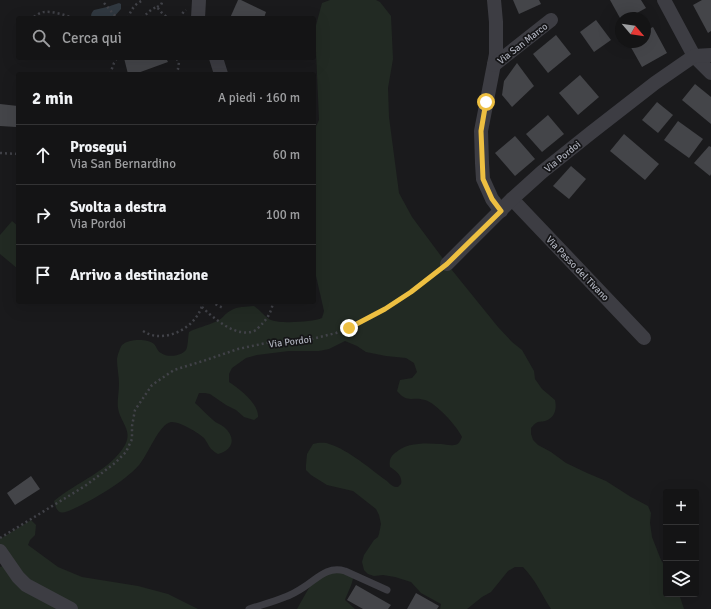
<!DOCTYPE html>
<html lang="it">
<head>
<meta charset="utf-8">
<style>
  :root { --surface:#141415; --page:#212122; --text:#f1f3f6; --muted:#9d9ea0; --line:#333334 }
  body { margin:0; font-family:Signika,sans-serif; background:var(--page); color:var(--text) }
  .controls { position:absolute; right:12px; bottom:12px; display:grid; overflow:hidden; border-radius:4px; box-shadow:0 4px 16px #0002 }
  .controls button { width:36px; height:36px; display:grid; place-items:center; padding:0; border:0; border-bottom:1px solid var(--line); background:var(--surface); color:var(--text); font:20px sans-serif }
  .compass { position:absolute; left:615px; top:12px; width:36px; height:36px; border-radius:50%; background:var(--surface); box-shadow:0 4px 16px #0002; rotate:119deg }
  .stop { position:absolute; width:12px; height:12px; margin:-9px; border:3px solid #edbf41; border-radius:50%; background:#fff }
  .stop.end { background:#edbf41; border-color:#fff; box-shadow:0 1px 4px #0008 }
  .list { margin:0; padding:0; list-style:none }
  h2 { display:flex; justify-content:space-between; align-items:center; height:52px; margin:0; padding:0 16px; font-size:17px }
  h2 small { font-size:13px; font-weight:400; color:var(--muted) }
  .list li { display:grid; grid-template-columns:26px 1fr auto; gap:12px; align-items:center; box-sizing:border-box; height:60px; padding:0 16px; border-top:1px solid var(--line) }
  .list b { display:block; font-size:15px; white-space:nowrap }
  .list p { margin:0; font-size:13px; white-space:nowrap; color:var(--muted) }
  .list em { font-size:13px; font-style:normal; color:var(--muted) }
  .icon { flex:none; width:22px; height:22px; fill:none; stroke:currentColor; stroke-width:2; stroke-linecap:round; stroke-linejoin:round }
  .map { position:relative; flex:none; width:711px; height:609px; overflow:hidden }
  .search { position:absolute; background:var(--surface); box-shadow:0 4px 16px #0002; left:16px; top:16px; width:300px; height:44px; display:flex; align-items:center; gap:10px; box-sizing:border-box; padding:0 14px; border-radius:4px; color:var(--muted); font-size:15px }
  .panel { position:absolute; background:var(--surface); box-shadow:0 4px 16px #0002; left:16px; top:72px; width:300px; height:232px; border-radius:4px }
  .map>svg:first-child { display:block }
</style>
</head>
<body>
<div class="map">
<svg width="711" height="609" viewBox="0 0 711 609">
  <rect width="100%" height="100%" fill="#1a1a1c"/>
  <g fill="#222a23">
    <path d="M330,0H376L380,2L391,16L393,59L388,88L389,117L399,193L412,217L447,264L498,327L512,342L522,350L534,371L535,379L542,389L555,400C557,409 555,418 545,421C542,422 538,421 536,423C534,424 533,426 531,428V434L533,440L538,445L551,452L566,463L587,473L606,481L631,497L648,506L651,513L650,523L652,537L661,560L666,568V594H679L684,609H551C542,595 535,579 523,567H515L508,571L491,592L482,597L467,609H440L441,604L421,593L411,582L395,577L383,575L374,576L368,574L364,570L362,562L364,555L374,540L378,537L379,534L381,524L379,515L376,509L353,491L327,485L311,475L306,470V465L307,454L313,444C318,443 324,442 329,444C349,450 370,469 387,481C391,485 393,487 398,487L401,484C403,476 396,471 390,467C389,461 390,457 395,453C407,442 425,443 441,444C445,444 450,446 454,445C459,445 460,441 462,437C457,426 436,403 425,400C412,396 408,404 397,391L400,380L412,378L417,372L414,363L406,358L386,356L366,352L357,346L345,341L329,349L319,351H289L257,355L246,358L232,368L229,374V382C240,389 259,404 258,417L254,420L244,417L236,410L226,405L210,394L205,393H199L195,403C201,408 206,414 213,420C216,423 220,424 224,427C236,437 234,450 218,454C208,448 210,446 204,438C199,433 179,421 171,422C159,424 148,455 139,465C124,482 93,500 73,509C61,515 57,514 54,501C75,483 111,470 125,445C133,430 120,422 118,408C117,401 119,392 119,384C119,376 117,367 117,360C117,356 120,348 122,345C128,339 147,338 154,344C157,347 157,351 161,353C168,358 181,356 186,350C188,347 188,336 189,332C198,327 207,326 215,322C222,320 224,314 230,311C237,306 246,307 254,306C259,309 267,319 271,320C281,324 312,322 322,318L324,311L316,276L314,260V131L319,120L315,29L322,3Z"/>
    <path d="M12,221L18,226V269L0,254V235Z"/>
    <path d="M31,520L36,525L35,535L30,540L28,545L58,567L82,577L138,586L168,594L198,609H0V567L7,564L0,551V539Z"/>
    <path d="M335,571L353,576C354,581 347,594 345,600L355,609H297L310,586L315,580Z"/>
  </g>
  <path fill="#303840" d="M119,3L121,4V9L113,18H92C90,15 92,12 94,10L107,7Z"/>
  <g fill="#444549">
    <path d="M238,0H241L266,12L264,18H230Z"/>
    <path d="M513,0H539L541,4L519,14Z"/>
    <path d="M610,0H641L646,8L628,18H620Z"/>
    <path d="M702,0H711V31L708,33L693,5Z"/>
    <path d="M596,20L611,40L594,52L580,32Z"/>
    <path d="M653,27L667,53L642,67L628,42H645V31Z"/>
    <path d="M556,35L571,54L548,73L533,54Z"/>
    <path d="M124,58H166L168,62L135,74H128Z"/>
    <path d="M517,63L534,86L512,107L502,95L504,81Z"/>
    <path d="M580,75L599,97L578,115L559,93Z"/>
    <path d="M695,84L711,97V124L682,100Z"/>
    <path d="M657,102L673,115L658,133L642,120Z"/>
    <path d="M0,104L18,106L16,127L0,126Z"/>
    <path d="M548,115L564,134L542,152L526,134Z"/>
    <path d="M678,121L703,139L689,158L664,140Z"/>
    <path d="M624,134L659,164L645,180L610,151Z"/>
    <path d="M515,136L535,159L515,176L495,153Z"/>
    <path d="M709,146L711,147V174L710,176L694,163Z"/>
    <path d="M571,166L586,179L569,199L553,186Z"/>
    <path d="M31,476L40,489L15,505L7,493Z"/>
    <path d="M356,585L391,605L388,609H363L347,600Z"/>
    <path d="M416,593L439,606L437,609H407Z"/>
  </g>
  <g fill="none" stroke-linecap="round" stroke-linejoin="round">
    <g stroke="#414248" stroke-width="2.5" stroke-dasharray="2 3" stroke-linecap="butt">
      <path d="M104,3L117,18"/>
      <path d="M157,7L161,5L163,0"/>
      <path d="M29,18C35,18 39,12 44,12C53,11 65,15 73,18"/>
      <path d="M128,18C131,10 135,3 144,0"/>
      <path d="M142,18L152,9L157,7L161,12L168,18"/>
      <path d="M180,18L184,11L186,10"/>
      <path d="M66,59V58"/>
      <path d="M110,74L114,63L117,58"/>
      <path d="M175,74L178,69L179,62L176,58"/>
      <path d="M0,153L18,154"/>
      <path d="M211,302L223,308"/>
      <path d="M202,307C213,318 238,340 256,330C258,329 260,325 262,324C268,318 272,310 273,302"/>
      <path d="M143,331C148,334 153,336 158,336C178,337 199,322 203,302"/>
      <path d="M0,538L85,486L115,463L126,452L132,439V426L135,410L152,385L174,370L206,360L238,349L271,342L304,341L336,333L349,328L385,309L411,292L437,271"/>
    </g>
    <path stroke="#3d3d43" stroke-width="7" d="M249,609C261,605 273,602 285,597C291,595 298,591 304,587C318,578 327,566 345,571L387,590"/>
    <g stroke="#3d3d43" stroke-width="14">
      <path d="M494,0L496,22V54L481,131L482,163L483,179L492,199L501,211"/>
      <path d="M664,0L694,56L711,73"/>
      <path d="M198,18L199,0"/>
      <path d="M216,58L221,74"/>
      <path d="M494,65L551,20"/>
      <path d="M512,199L644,338"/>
      <path d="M447,264L512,199L542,172L592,132L655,83L694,56L711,55"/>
      <path d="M0,551L18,577L26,585L71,609"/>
    </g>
  </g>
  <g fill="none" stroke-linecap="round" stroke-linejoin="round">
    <path stroke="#edbf41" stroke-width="5" d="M349,328L385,309L411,292L447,264L501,211L492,199L483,179L481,131L486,102"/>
  </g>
  <g text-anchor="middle" stroke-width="3.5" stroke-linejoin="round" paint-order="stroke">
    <g font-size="10" fill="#adb0bb" stroke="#151517">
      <text transform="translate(522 43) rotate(-38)" y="4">Via San Marco</text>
      <text transform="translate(562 156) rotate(-39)" y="4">Via Pordoi</text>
      <text transform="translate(578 268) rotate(46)" y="4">Via Passo del Tivano</text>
      <text transform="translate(290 341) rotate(-7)" y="4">Via Pordoi</text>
    </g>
  </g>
</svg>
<div class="controls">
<button>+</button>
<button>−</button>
<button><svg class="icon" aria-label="layers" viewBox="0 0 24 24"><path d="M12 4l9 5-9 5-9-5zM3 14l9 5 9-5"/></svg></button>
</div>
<svg class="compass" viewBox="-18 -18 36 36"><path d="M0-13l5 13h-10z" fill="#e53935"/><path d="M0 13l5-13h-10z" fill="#9d9ea0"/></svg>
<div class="stop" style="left:486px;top:102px"></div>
<div class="stop end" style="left:349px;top:328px"></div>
<div class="search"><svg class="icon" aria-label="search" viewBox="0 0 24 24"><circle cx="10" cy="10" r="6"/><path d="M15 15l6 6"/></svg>Cerca qui</div>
<section class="panel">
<h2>2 min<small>A piedi · 160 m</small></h2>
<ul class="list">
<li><svg class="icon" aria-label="ahead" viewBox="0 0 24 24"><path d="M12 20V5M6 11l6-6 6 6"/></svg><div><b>Prosegui</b><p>Via San Bernardino</p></div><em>60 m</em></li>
<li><svg class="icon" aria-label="right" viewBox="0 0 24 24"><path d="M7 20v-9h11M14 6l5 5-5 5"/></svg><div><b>Svolta a destra</b><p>Via Pordoi</p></div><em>100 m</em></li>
<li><svg class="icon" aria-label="arrive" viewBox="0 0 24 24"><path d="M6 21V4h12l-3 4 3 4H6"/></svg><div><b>Arrivo a destinazione</b></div></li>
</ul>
</section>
</div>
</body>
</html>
